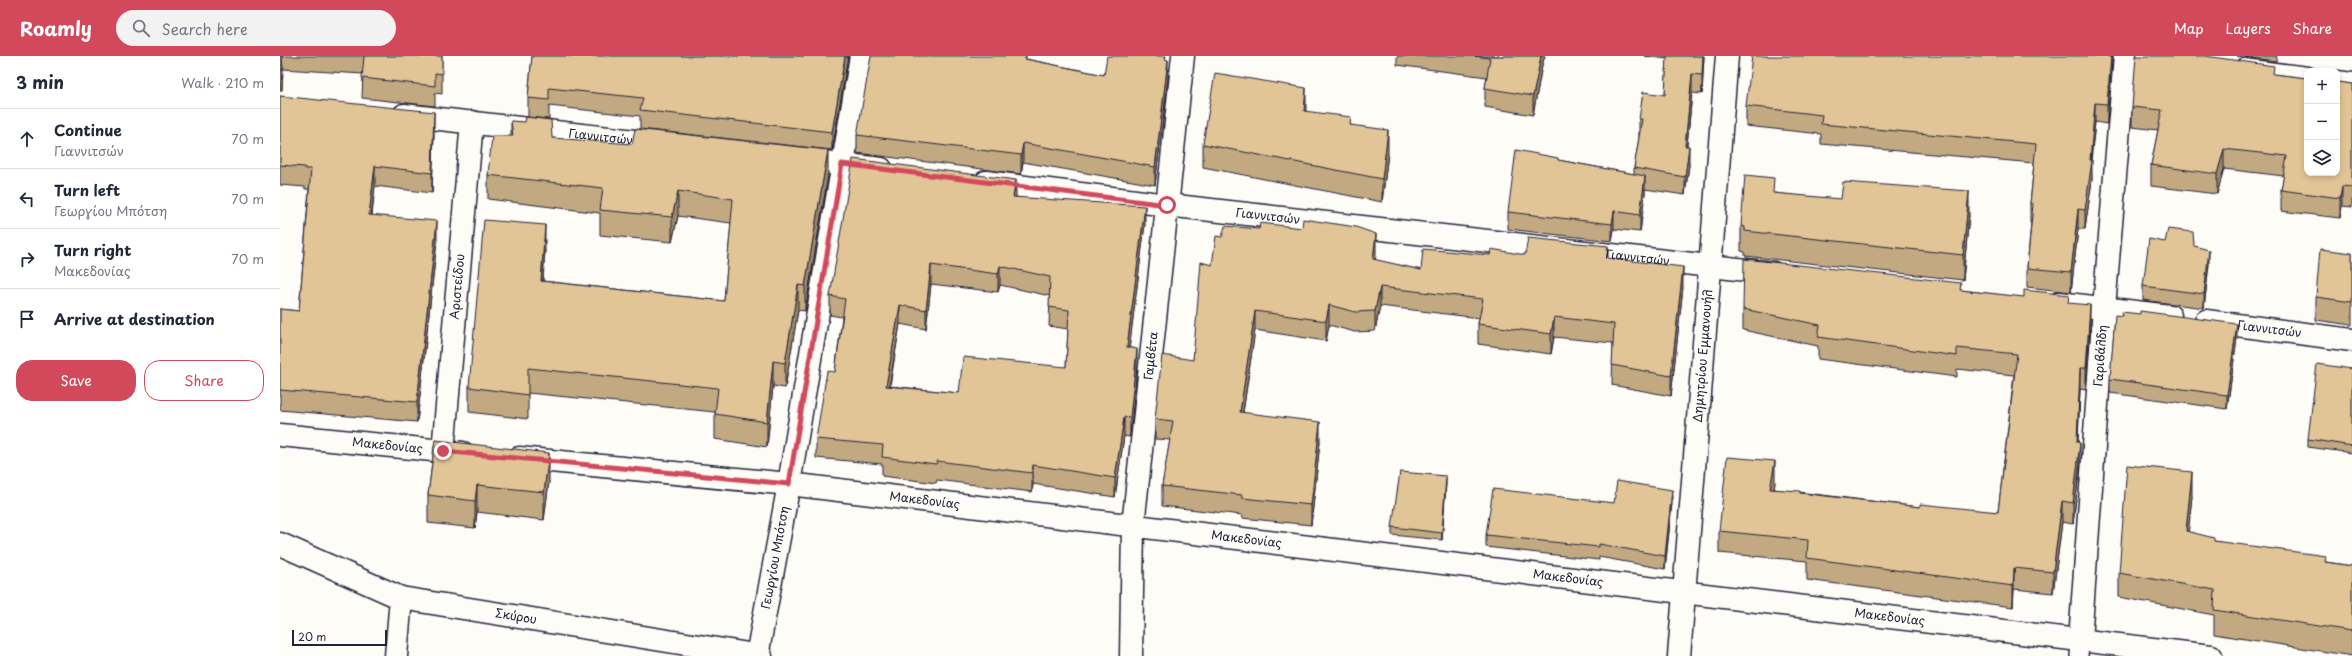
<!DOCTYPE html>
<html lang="en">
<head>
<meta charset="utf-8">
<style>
  :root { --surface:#fff; --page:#f2f2f3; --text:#1f2937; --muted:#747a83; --line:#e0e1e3; --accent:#d1495b }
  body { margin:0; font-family:"Playpen Sans",sans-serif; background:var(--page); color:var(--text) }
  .controls { position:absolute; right:12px; top:12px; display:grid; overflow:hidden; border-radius:8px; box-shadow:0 2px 6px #0003 }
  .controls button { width:36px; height:36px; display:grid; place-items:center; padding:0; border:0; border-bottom:1px solid var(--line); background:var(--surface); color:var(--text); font:20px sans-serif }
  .scale { position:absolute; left:12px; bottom:10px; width:95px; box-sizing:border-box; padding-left:4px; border:2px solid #22223b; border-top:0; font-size:11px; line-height:14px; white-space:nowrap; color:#22223b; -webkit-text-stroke:3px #fdfcf7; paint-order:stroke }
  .stop { position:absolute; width:12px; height:12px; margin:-9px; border:3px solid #d1495b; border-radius:50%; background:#fff }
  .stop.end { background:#d1495b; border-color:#fff; box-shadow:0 1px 4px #0008 }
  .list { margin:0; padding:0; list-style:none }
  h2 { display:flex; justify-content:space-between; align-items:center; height:52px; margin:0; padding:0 16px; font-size:17px }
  h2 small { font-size:13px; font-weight:400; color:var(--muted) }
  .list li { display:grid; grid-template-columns:26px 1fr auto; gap:12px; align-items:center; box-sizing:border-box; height:60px; padding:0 16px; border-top:1px solid var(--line) }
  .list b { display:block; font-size:15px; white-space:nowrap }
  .list p { margin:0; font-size:13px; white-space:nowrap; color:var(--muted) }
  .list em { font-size:13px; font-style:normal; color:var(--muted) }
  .actions { display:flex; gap:8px; padding:12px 16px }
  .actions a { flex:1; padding:9px 0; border:1px solid var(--accent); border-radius:16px; text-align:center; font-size:14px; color:var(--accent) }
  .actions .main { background:var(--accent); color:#fff }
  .icon { flex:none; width:22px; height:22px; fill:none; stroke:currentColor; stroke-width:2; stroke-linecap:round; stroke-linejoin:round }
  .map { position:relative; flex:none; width:2072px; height:600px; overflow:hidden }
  header { display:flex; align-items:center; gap:24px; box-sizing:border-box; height:56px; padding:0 20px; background:var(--accent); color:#fff }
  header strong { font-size:19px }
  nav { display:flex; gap:22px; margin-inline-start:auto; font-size:14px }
  .search { width:280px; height:36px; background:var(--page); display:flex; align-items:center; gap:10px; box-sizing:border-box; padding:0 14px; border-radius:22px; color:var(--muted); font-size:15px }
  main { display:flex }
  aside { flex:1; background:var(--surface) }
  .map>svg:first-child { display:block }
</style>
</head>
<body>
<header>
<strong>Roamly</strong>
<div class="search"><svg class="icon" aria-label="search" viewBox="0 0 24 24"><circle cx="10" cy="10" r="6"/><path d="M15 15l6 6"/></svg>Search here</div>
<nav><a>Map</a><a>Layers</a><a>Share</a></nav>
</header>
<main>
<aside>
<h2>3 min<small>Walk · 210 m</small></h2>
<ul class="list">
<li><svg class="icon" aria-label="ahead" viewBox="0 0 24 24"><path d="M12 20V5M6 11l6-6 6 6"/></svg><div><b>Continue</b><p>Γιαννιτσών</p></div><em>70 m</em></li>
<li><svg class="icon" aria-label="left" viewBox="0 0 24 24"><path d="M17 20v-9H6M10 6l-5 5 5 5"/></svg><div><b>Turn left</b><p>Γεωργίου Μπότση</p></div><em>70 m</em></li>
<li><svg class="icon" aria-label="right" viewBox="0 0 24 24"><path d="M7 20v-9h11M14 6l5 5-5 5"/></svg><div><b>Turn right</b><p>Μακεδονίας</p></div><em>70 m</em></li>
<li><svg class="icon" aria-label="arrive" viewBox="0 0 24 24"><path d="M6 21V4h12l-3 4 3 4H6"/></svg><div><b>Arrive at destination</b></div></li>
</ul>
<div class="actions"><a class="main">Save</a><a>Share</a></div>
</aside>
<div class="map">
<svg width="2072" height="600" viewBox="0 0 2072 600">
  <rect width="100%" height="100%" fill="#fdfcf7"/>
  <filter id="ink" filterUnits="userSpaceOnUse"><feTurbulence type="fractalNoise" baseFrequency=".025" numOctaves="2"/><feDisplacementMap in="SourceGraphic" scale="8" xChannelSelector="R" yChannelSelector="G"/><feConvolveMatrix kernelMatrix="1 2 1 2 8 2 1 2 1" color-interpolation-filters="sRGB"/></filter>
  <g filter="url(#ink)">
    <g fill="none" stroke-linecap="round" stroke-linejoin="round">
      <defs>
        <path id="service" d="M1799,600L1800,584"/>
        <g id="minor">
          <path d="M1964,14L2027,22"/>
          <path d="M2057,26L2072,28"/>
          <path id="s1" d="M124,59L382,88"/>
          <path d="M518,103L601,113"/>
          <path id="s2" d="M706,126L887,149L1493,217"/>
          <path d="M1779,247L1890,260"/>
          <path id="s3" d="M1926,265L2072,284"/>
          <path id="s4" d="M0,379L183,397"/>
          <path id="s5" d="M163,395L192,66"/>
          <path id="s6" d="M239,402L509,428L1931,600"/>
          <path id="s7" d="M0,488L121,542L481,600"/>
          <path id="s8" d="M1800,584L1824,252L1845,0"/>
          <path d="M116,600L121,542"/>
          <path id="s9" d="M477,600L509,428L581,0"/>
          <path id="s10" d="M851,600L853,470L903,0"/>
        </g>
        <g id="tertiary">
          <path id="s11" d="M1399,600L1447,0"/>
        </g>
      </defs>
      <use href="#service" stroke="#22223b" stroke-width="20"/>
      <use href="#minor" stroke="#22223b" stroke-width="25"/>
      <use href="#tertiary" stroke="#22223b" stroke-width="25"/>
      <use href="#service" stroke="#fdfcf7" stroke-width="17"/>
      <use href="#minor" stroke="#fdfcf7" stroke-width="22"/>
      <use href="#tertiary" stroke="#fdfcf7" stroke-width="22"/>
    </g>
    <g fill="#c2a981" stroke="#22223b" fill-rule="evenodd">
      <path d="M0,0H162V38L155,37V50L82,42L83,18L3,13L2,34H0Z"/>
      <path d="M252,0H568L552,94L360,73V60L269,50V63L248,61V42Z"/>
      <path d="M746,0V3L824,19L886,3L888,22L875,129L743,106L741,118L577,97V79Z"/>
      <path d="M1117,0H1265L1262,9L1253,59L1205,51V32L1207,21L1117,9Z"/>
      <path d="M1364,0H1424L1422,38L1412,37L1407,90L1409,109L1405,139L1365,133V137L1360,176L1334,173L1332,185L1228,173V156L1278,104L1354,118V112L1359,82V63L1385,39L1387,3Z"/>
      <path d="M1832,0L1827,68L1815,66L1811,104L1812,124L1805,173H1798L1791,236L1747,231V212L1751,167H1750V148L1754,107L1541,88V78L1466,70V50Z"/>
      <path d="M1957,0H1997L1996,5Z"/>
      <path d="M1994,18L2072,28V151L2062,150L2060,162L2001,155V134L2004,120L1944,113L1937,138L1871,130V109L1878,74L1852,71V51Z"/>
      <path d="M0,40L154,76L152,137L95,130L92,160L157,185L137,366L0,354V253L19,255L29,133H25V131L0,129Z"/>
      <path d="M1026,56L1071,69L1108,97L1102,146L923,111V88Z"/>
      <path d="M231,65L272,82L548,119L525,255L518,254L505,332L493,330L487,391L435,383V356L248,337V363L189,356V331L265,194L263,225L444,245L451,167L398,160L392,186L320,179V157L208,143V119L231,80Z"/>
      <path d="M1494,137L1689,159L1683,224L1465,200V196L1461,195V170Z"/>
      <path d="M736,141L865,168L849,292L857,312L850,381L844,380L835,441L753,428L752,436L657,424L656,427L602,420V408L536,402V383L555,316L562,261L550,259V240ZM651,228L718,236L720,229L770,240L769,270L788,273L786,311L679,337L610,330L620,268L646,273Z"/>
      <path d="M1885,186L1914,190L1929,208L1924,252L1863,244V230Z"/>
      <path d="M2072,197V269L2036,264V241Z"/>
      <path d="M1096,198L1095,204L1141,214L1210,199H1245L1328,202L1403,231L1391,340L1332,329L1333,287L1274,281L1271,298L1198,288V268L1199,262L1100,250L1095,275L1075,276L1049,269L1046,285L975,274L963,357L1040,386L1031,469L962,462V459L882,450V430L890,384L875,383V363L913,304L932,209Z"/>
      <path d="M1681,234L1789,247L1810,271L1806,334L1800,333L1798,386L1800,408L1793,468L1782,466L1773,537L1734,533L1733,551L1527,524V505L1439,497V475L1495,427L1494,433L1640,451L1718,456L1734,319L1677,313V321L1538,303V290L1463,274V253Z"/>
      <path d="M1957,282L1947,353L1830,337V323Z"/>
      <path d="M2072,313V397L2028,391V383Z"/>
      <path d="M155,384L269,425L264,464L197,456L195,472L148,467V439Z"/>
      <path d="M1166,427L1162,484L1112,479V471Z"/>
      <path d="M1912,440L1908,476L1934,485L2046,506L2072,510V600L1934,578V559L1839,541V517Z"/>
      <path d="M1334,447H1392L1385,513L1319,501V504L1206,491V479Z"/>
    </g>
    <g fill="#9e8a69" stroke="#22223b">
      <path d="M2,0L3,13L2,34H0V14Z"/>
      <path d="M565,0H568L552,94V76Z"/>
      <path d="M1261,0H1265L1262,9L1253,59V40Z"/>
      <path d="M1423,0H1424L1422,38V19Z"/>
      <path d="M1831,0H1832V6L1827,68V48Z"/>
      <path d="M888,4V22L875,129V111Z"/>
      <path d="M1412,18V37L1405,109V90Z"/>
      <path d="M1026,32V56L1024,55Z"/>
      <path d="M1815,47V66L1811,105L1812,104V124L1805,173V154Z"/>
      <path d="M154,56V76L152,137V117Z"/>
      <path d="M1108,74V97L1102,146V123Z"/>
      <path d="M743,87V106L741,118V99Z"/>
      <path d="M1409,90V109L1405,139V121Z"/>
      <path d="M1944,93V113L1937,138V118Z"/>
      <path d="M548,94V119L525,255V230Z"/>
      <path d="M95,110V130L89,179V159Z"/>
      <path d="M1365,120V137L1360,176V159Z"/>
      <path d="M736,124V143L733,141Z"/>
      <path d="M2062,130V150L2060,162V142Z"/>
      <path d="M398,135V160L392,186V161Z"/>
      <path d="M1689,135V159L1683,224V199Z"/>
      <path d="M865,150V168L847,310V291Z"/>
      <path d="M1798,153V173L1791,236V216Z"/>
      <path d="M1334,155V173L1332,185V168Z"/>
      <path d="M157,165V185L137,366V346Z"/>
      <path d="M265,169V194L261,250V225Z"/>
      <path d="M1096,178V198L1093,223V203Z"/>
      <path d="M1328,190V210L1327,202Z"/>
      <path d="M1929,194V208L1924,252V238Z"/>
      <path d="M651,209V228L646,273V254Z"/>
      <path d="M720,210V229L718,236V218Z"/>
      <path d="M1403,211V231L1391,340V320Z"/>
      <path d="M518,229V254L505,332V307Z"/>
      <path d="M1100,231V250L1095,275V255Z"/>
      <path d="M620,249V268L606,349V330Z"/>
      <path d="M1049,249V269L1046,285V265Z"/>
      <path d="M1810,249V271L1806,334V312Z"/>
      <path d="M975,255V274L960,376V356Z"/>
      <path d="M1274,261V281L1271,298V278Z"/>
      <path d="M1957,268V282L1947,353V339Z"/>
      <path d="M857,293V312L850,381V362Z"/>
      <path d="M493,305V330L487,391V366Z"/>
      <path d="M1800,312V333L1797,408V386Z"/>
      <path d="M844,361V380L835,441V422Z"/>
      <path d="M1040,366V386L1031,469V449Z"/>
      <path d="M1800,387V408L1793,468V447Z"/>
      <path d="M269,397V425L264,464V436Z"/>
      <path d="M1495,405V427L1490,455V433Z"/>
      <path d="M753,409V428L752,436V417Z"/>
      <path d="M1912,416V440L1906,500V475Z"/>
      <path d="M1166,420V427L1162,484V477Z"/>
      <path d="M197,429V456L195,472V445Z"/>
      <path d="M1392,434V447L1385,513V500Z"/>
      <path d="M1782,445V466L1773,537V516Z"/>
      <path d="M1734,512V533L1733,551V530Z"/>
    </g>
    <g fill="#e2c596" stroke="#22223b" fill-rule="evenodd">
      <rect x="0" y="0" width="2" height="14"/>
      <path d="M84,0H162V18L155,17V30L82,22Z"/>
      <path d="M252,0H565L552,76L360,54L363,42L269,32V44L248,42Z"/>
      <path d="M591,0H746L745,3L824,19L827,0H886L885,3L888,4L875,111L743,87L741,99L577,79Z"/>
      <path d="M1193,0H1261L1253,40L1205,32L1210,2Z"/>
      <path d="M1387,0H1423L1422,19L1412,18L1405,90H1409L1405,121L1354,112L1362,63H1359L1363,36L1385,39Z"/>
      <path d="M1472,0H1831L1827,48L1815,47L1810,104H1812L1805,154L1798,153L1791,216L1747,212L1753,148H1750L1756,88L1541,68L1542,59L1466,50Z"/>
      <path d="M1856,0H1925L1994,10L1993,18L2027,22V117H2057V26L2072,28V131L2062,130L2060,142L2001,134L2007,100L1944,93L1937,118L1871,109L1882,54L1852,51Z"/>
      <path d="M935,17L1026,32L1024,55L1071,61L1070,69L1108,74L1102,123L923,88Z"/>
      <path d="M0,40L154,56L152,117L95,110L89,159L157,165L137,346L0,334V253L19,255L31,113H25V111L0,109Z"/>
      <path d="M246,61L271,64L272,82L352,88L355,73L548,94L525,230L518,229L505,307L493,305L487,366L435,358L438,332L248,312V339L189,331L204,164L265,169L261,225L444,245L453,143L398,135L392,161L320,154L323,132L208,119L212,80H233L231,65L245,66Z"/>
      <path d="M1236,94L1278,102V104L1365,120L1360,159L1334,155L1332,168L1228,156Z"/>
      <path d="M573,103L736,124L733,141L865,150L847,291L857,293L850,362L844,361L835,422L753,409L752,417L657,405L656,408L602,401L603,389L536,383L547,315L555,316L565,243L550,240ZM651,209L718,218L720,210L770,221L769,251L789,254L786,311L683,301L679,337L606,330L620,249L646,254Z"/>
      <path d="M1465,119L1494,122L1493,137L1561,143L1563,126L1689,135L1683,199L1465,175V171L1461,170Z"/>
      <path d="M1023,163L1076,171L1096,178L1093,203L1141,214L1143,193L1210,199L1211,193L1245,199L1248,182L1328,190L1327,202L1403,211L1391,320L1332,309L1334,268L1274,261L1271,278L1198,268L1203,243L1100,231L1095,255L1075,256L1049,249L1046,265L975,255L960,356L1040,366L1031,449L962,442V439L882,430L893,365L875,363L882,299L913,304L921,206L932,209L936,180L942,181L945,170L979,173L980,167L1022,172Z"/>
      <path d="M1888,173L1913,176L1914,190L1929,194L1924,238L1863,230L1869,183L1885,186Z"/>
      <path d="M2040,193L2072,197V246L2036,241Z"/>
      <path d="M1464,203L1681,227L1680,234L1744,241V234L1789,239L1788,247L1810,249L1806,312H1800L1797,386L1800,387L1793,447L1782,445L1773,516L1734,512L1733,530L1527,502L1528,484L1439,475L1447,401L1495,405L1490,433L1520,435V437L1640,451V448L1718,456L1737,298L1677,292V300L1538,281L1540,269L1463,253Z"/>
      <path d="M1860,255L1957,268L1947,339L1830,323L1835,259L1842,260V256L1860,258Z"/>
      <path d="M2037,308L2072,313V390L2028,383Z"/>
      <path d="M155,384L269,397L264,436L197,429L195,445L148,439Z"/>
      <path d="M1847,409L1912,416L1906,475L1934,482V485L2046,500L2045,506L2072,510V575L1934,554L1935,534L1839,517Z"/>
      <path d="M1120,416L1166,420L1162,477L1112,471Z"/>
      <path d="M1337,425L1392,434L1385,500L1319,488V491L1206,479L1213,433L1334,447Z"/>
    </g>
  </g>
  <g fill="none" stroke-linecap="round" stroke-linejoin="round" filter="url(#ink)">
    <path stroke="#d1495b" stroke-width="5" d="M163,395L509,428L562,108L887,149"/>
  </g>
  <g text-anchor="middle" stroke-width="3" stroke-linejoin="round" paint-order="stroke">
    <g font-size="12" fill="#22223b" stroke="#fdfcf7">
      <text dy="4" stroke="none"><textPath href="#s1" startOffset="198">Γιαννιτσών</textPath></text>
      <text dy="4" stroke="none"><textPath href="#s2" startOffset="284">Γιαννιτσών</textPath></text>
      <text dy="4" stroke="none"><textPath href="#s2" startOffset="656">Γιαννιτσών</textPath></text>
      <text dy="4" stroke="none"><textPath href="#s5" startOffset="165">Αριστείδου</textPath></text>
      <text dy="4" stroke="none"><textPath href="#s3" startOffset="64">Γιαννιτσών</textPath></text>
      <text dy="4" stroke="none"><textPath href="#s10" startOffset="301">Γαμβέτα</textPath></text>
      <text dy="4" stroke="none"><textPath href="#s11" startOffset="301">Δημητρίου Εμμανουήλ</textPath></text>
      <text dy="4" stroke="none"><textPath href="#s8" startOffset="285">Γαριβάλδη</textPath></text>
      <text dy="4" stroke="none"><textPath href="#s4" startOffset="108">Μακεδονίας</textPath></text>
      <text dy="4" stroke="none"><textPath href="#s6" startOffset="408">Μακεδονίας</textPath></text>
      <text dy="4" stroke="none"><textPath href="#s6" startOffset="732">Μακεδονίας</textPath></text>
      <text dy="4" stroke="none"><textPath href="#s9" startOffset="100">Γεωργίου Μπότση</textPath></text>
      <text dy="4" stroke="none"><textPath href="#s6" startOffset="1056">Μακεδονίας</textPath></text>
      <text dy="4" stroke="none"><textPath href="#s7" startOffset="249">Σκύρου</textPath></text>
      <text dy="4" stroke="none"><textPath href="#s6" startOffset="1380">Μακεδονίας</textPath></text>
    </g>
  </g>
</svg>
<div class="controls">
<button>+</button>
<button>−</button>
<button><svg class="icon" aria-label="layers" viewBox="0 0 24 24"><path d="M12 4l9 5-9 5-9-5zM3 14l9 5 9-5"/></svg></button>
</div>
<div class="scale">20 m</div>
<div class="stop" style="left:887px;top:149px"></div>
<div class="stop end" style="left:163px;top:395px"></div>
</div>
</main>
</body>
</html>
